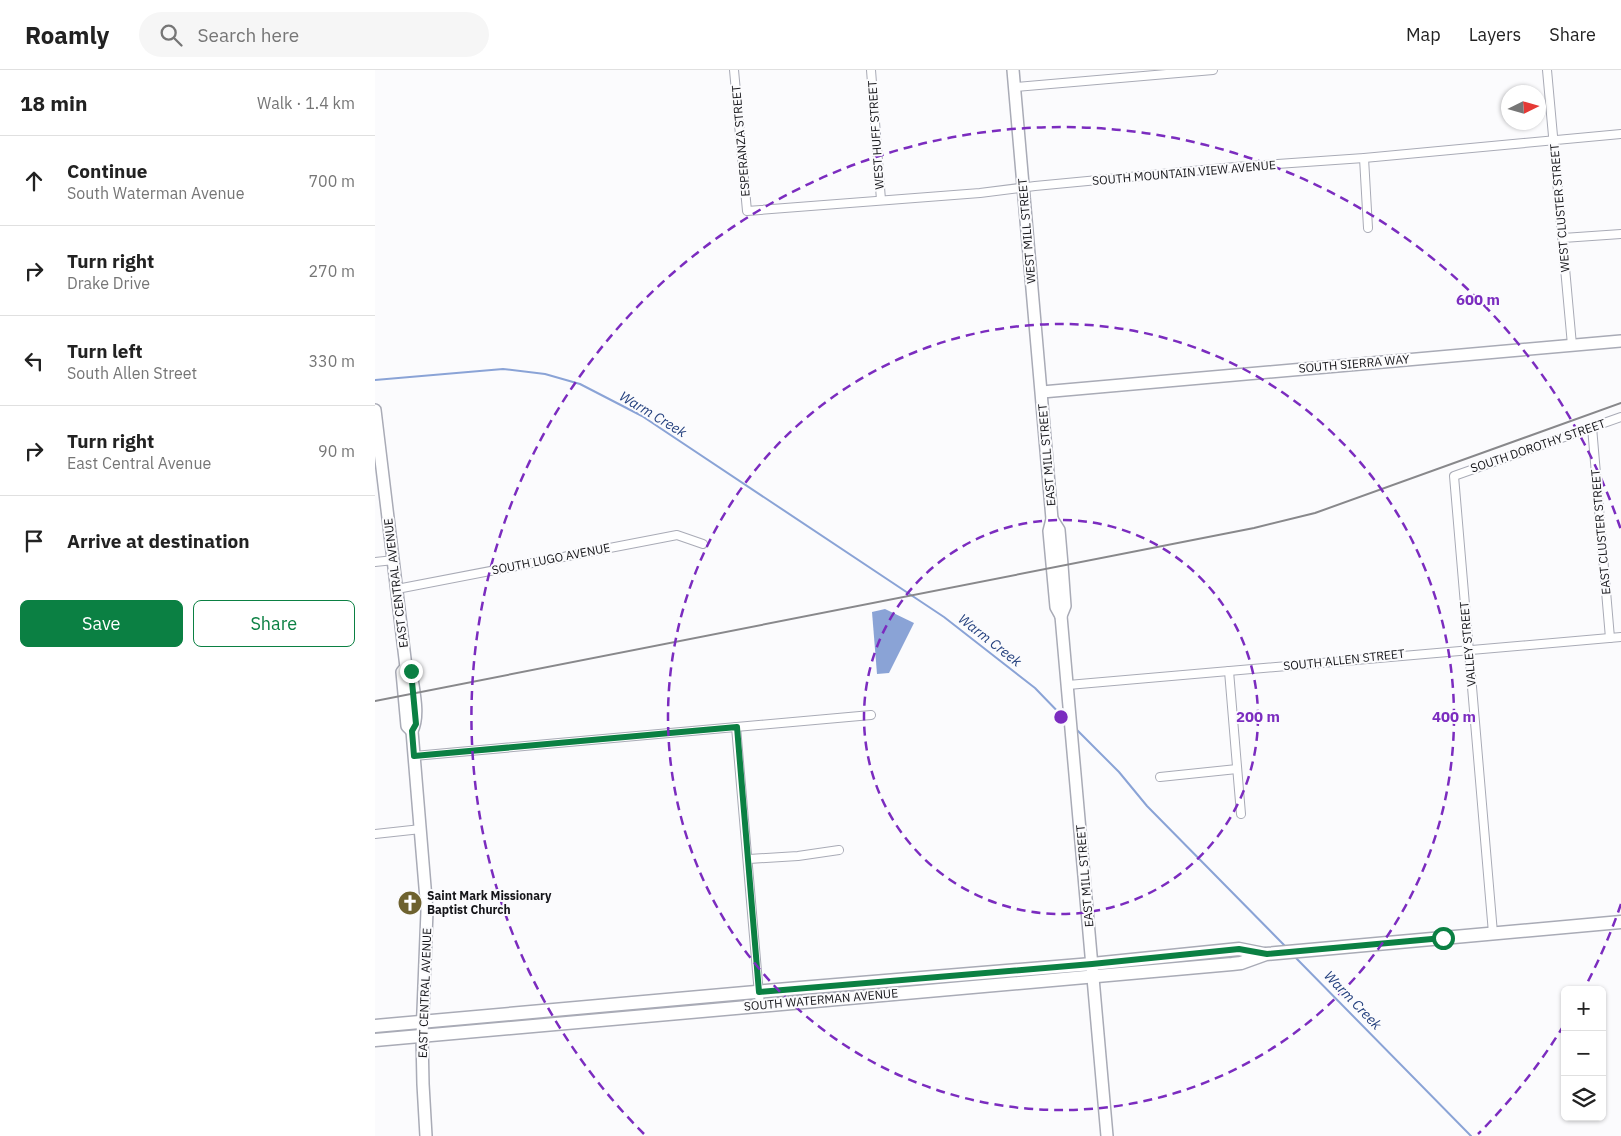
<!DOCTYPE html>
<html lang="en">
<head>
<meta charset="utf-8">
<style>
  :root { --surface:#fff; --page:#f6f6f6; --text:#222; --muted:#767676; --line:#e0e0e0; --accent:#0b8043 }
  body { margin:0; font-family:"IBM Plex Sans",sans-serif; background:var(--page); color:var(--text) }
  .controls { position:absolute; right:15px; bottom:15px; display:grid; overflow:hidden; border-radius:8px; box-shadow:0 1px 4px #0004 }
  .controls button { width:45px; height:45px; display:grid; place-items:center; padding:0; border:0; border-bottom:1px solid var(--line); background:var(--surface); color:var(--text); font:25px sans-serif }
  .compass { position:absolute; left:1126px; top:15px; width:45px; height:45px; border-radius:50%; background:var(--surface); box-shadow:0 1px 4px #0004; rotate:85deg }
  .stop { position:absolute; width:15px; height:15px; margin:-11px; border:4px solid #0b8043; border-radius:50%; background:#fff }
  .stop.end { background:#0b8043; border-color:#fff; box-shadow:0 1px 5px #0008 }
  .list { margin:0; padding:0; list-style:none }
  h2 { display:flex; justify-content:space-between; align-items:center; height:65px; margin:0; padding:0 20px; font-size:21px }
  h2 small { font-size:16px; font-weight:400; color:var(--muted) }
  .list li { display:grid; grid-template-columns:32px 1fr auto; gap:15px; align-items:center; box-sizing:border-box; height:90px; padding:0 20px; border-top:1px solid var(--line) }
  .list b { display:block; font-size:19px; white-space:nowrap }
  .list p { margin:0; font-size:16px; white-space:nowrap; color:var(--muted) }
  .list em { font-size:16px; font-style:normal; color:var(--muted) }
  .actions { display:flex; gap:10px; padding:15px 20px }
  .actions a { flex:1; padding:11px 0; border:1px solid var(--accent); border-radius:8px; text-align:center; font-size:18px; color:var(--accent) }
  .actions .main { background:var(--accent); color:#fff }
  .icon { flex:none; width:28px; height:28px; fill:none; stroke:currentColor; stroke-width:2; stroke-linecap:round; stroke-linejoin:round }
  .map { position:relative; flex:none; width:1246px; height:1066px; overflow:hidden }
  header { display:flex; align-items:center; gap:30px; box-sizing:border-box; height:70px; padding:0 25px; background:var(--surface); border-bottom:1px solid var(--line) }
  header strong { font-size:24px }
  nav { display:flex; gap:28px; margin-inline-start:auto; font-size:18px }
  .search { width:350px; height:45px; background:var(--page); display:flex; align-items:center; gap:12px; box-sizing:border-box; padding:0 18px; border-radius:28px; color:var(--muted); font-size:19px }
  main { display:flex }
  aside { flex:1; background:var(--surface) }
  .map>svg:first-child { display:block }
</style>
</head>
<body>
<header>
<strong>Roamly</strong>
<div class="search"><svg class="icon" aria-label="search" viewBox="0 0 24 24"><circle cx="10" cy="10" r="6"/><path d="M15 15l6 6"/></svg>Search here</div>
<nav><a>Map</a><a>Layers</a><a>Share</a></nav>
</header>
<main>
<aside>
<h2>18 min<small>Walk · 1.4 km</small></h2>
<ul class="list">
<li><svg class="icon" aria-label="ahead" viewBox="0 0 24 24"><path d="M12 20V5M6 11l6-6 6 6"/></svg><div><b>Continue</b><p>South Waterman Avenue</p></div><em>700 m</em></li>
<li><svg class="icon" aria-label="right" viewBox="0 0 24 24"><path d="M7 20v-9h11M14 6l5 5-5 5"/></svg><div><b>Turn right</b><p>Drake Drive</p></div><em>270 m</em></li>
<li><svg class="icon" aria-label="left" viewBox="0 0 24 24"><path d="M17 20v-9H6M10 6l-5 5 5 5"/></svg><div><b>Turn left</b><p>South Allen Street</p></div><em>330 m</em></li>
<li><svg class="icon" aria-label="right" viewBox="0 0 24 24"><path d="M7 20v-9h11M14 6l5 5-5 5"/></svg><div><b>Turn right</b><p>East Central Avenue</p></div><em>90 m</em></li>
<li><svg class="icon" aria-label="arrive" viewBox="0 0 24 24"><path d="M6 21V4h12l-3 4 3 4H6"/></svg><div><b>Arrive at destination</b></div></li>
</ul>
<div class="actions"><a class="main">Save</a><a>Share</a></div>
</aside>
<div class="map">
<svg width="1246" height="1066" viewBox="0 0 1246 1066">
  <rect width="100%" height="100%" fill="#fbfbfd"/>
  <path fill="#8aa3d6" d="M510,539L539,553L514,603L502,604L497,542Z"/>
  <g fill="none" stroke-linecap="round" stroke-linejoin="round">
    <g stroke="#8aa3d6" stroke-width="2">
      <path d="M0,310L128,299L170,304L205,314L267,346L569,547L660,618L690,649"/>
      <path d="M701,659L744,702L772,736L911,877"/>
      <path d="M919,886L1096,1066"/>
    </g>
    <defs>
      <g id="street">
        <path d="M359,0L372,141L605,123L660,116L860,97L989,88L1246,64"/>
        <path d="M496,0L506,130"/>
        <path d="M1172,0L1197,275"/>
        <path d="M640,17L838,0"/>
        <path d="M989,88L993,158"/>
        <path d="M1188,168L1246,164"/>
        <path d="M1217,357L1235,568"/>
        <path d="M0,492L19,490"/>
        <path d="M22,519L302,465L328,474"/>
        <path d="M854,601L866,744"/>
        <path d="M693,615L1246,567"/>
        <path d="M361,657L385,936"/>
        <path d="M39,686L496,645"/>
        <path d="M785,707L862,699"/>
        <path d="M0,764L46,759"/>
        <path d="M374,789L423,786L464,780"/>
        <path d="M1118,863L1079,406L1246,347"/>
      </g>
      <g id="secondary">
        <path d="M638,0L677,449L674,461L681,537L686,546"/>
        <path d="M667,322L1246,271"/>
        <path d="M0,340L31,597L27,602L32,656L37,661"/>
        <path d="M677,449L684,460L687,495L690,536L686,546L732,1066"/>
        <path d="M31,597L36,601C38,619 45,645 37,661L52,841L47,966L48,1014L51,1066"/>
      </g>
      <g id="primary">
        <path d="M0,956L425,918L717,894L864,879L889,884"/>
        <path d="M0,970L857,894L866,893L891,884L1246,852"/>
      </g>
    </defs>
    <use href="#street" stroke="#a9abb6" stroke-width="10"/>
    <use href="#secondary" stroke="#a9abb6" stroke-width="14"/>
    <use href="#primary" stroke="#a9abb6" stroke-width="15"/>
    <use href="#street" stroke="#fff" stroke-width="8"/>
    <use href="#secondary" stroke="#fff" stroke-width="11"/>
    <use href="#primary" stroke="#fff" stroke-width="12"/>
    <path stroke="#88888b" stroke-width="2" d="M0,631L879,458L940,443L1246,333"/>
  </g>
  <g fill="none" stroke-linecap="round" stroke-linejoin="round">
    <path stroke="#0b8043" stroke-width="6" d="M36,601L41,654L37,661L39,686L362,657L384,922L717,894L864,879L892,884L1068,868"/>
  </g>
  <g fill="none" stroke="#7b2cbf" stroke-width="2.5" stroke-dasharray="9 6">
    <circle cx="686" cy="647" r="197"/>
    <circle cx="686" cy="647" r="393"/>
    <path d="M1246 834A590 590 0 0 1 1209 919M1189 955A590 590 0 0 1 1103 1064M269 1064A590 590 0 1 1 1246 460"/>
  </g>
  <defs>
    <symbol id="church-disc" viewBox="-11 -11 22 22"><circle r="9.5" fill="#6e622f" stroke="#fbfbfd"/><path d="M-1.2-6h2.4v3.5h3.3v2.4h-3.3V6h-2.4V-.1h-3.3v-2.4h3.3Z" fill="#fff"/></symbol>
  </defs>
  <g fill-rule="evenodd">
    <use href="#church-disc" x="21" y="819" width="28" height="28"/>
  </g>
  <g text-anchor="middle" stroke-width="4" stroke-linejoin="round" paint-order="stroke">
    <g font-size="12" fill="#151519" stroke="#fbfbfd">
      <text transform="translate(501 65) rotate(-94)" y="4">WEST HUFF STREET</text>
      <text transform="translate(366 71) rotate(-95)" y="4">ESPERANZA STREET</text>
      <text transform="translate(809 103) rotate(-5)" y="4">SOUTH MOUNTAIN VIEW AVENUE</text>
      <text transform="translate(1185 138) rotate(-95)" y="4">WEST CLUSTER STREET</text>
      <text transform="translate(652 161) rotate(-95)" y="4">WEST MILL STREET</text>
      <text transform="translate(979 294) rotate(-5)" y="4">SOUTH SIERRA WAY</text>
      <text transform="translate(1163 376) rotate(-19)" y="4">SOUTH DOROTHY STREET</text>
      <text transform="translate(672 385) rotate(-95)" y="4">EAST MILL STREET</text>
      <text transform="translate(1226 462) rotate(-95)" y="4">EAST CLUSTER STREET</text>
      <text transform="translate(176 489) rotate(-11)" y="4">SOUTH LUGO AVENUE</text>
      <text transform="translate(21 513) rotate(-97)" y="4">EAST CENTRAL AVENUE</text>
      <text transform="translate(1093 574) rotate(-95)" y="4">VALLEY STREET</text>
      <text transform="translate(969 590) rotate(-6)" y="4">SOUTH ALLEN STREET</text>
      <text transform="translate(710 806) rotate(-95)" y="4">EAST MILL STREET</text>
      <text transform="translate(50 923) rotate(-88)" y="4">EAST CENTRAL AVENUE</text>
      <text transform="translate(446 930) rotate(-5)" y="4">SOUTH WATERMAN AVENUE</text>
    </g>
    <g font-size="12" font-weight="bold" fill="#151519" stroke="#fbfbfd" text-anchor="start">
      <text x="52" y="830">Saint Mark Missionary<tspan x="52" dy="14">Baptist Church</tspan></text>
    </g>
    <g font-size="14" font-style="italic" fill="#24407e" stroke="#fbfbfd">
      <text transform="translate(278 344) rotate(31)" y="5">Warm Creek</text>
      <text transform="translate(615 570) rotate(38)" y="5">Warm Creek</text>
      <text transform="translate(978 930) rotate(46)" y="5">Warm Creek</text>
    </g>
  </g>
  <circle cx="686" cy="647" r="8" fill="#7b2cbf" stroke="#fbfbfd" stroke-width="2.5"/>
  <g font-size="15" text-anchor="middle" font-weight="bold" fill="#7b2cbf" stroke="#fbfbfd" stroke-width="4" stroke-linejoin="round" paint-order="stroke">
    <text x="1103" y="235">600 m</text>
    <text x="883" y="652">200 m</text>
    <text x="1079" y="652">400 m</text>
  </g>
</svg>
<div class="controls">
<button>+</button>
<button>−</button>
<button><svg class="icon" aria-label="layers" viewBox="0 0 24 24"><path d="M12 4l9 5-9 5-9-5zM3 14l9 5 9-5"/></svg></button>
</div>
<svg class="compass" viewBox="-18 -18 36 36"><path d="M0-13l5 13h-10z" fill="#e53935"/><path d="M0 13l5-13h-10z" fill="#767676"/></svg>
<div class="stop" style="left:1068px;top:868px"></div>
<div class="stop end" style="left:36px;top:601px"></div>
</div>
</main>
</body>
</html>
